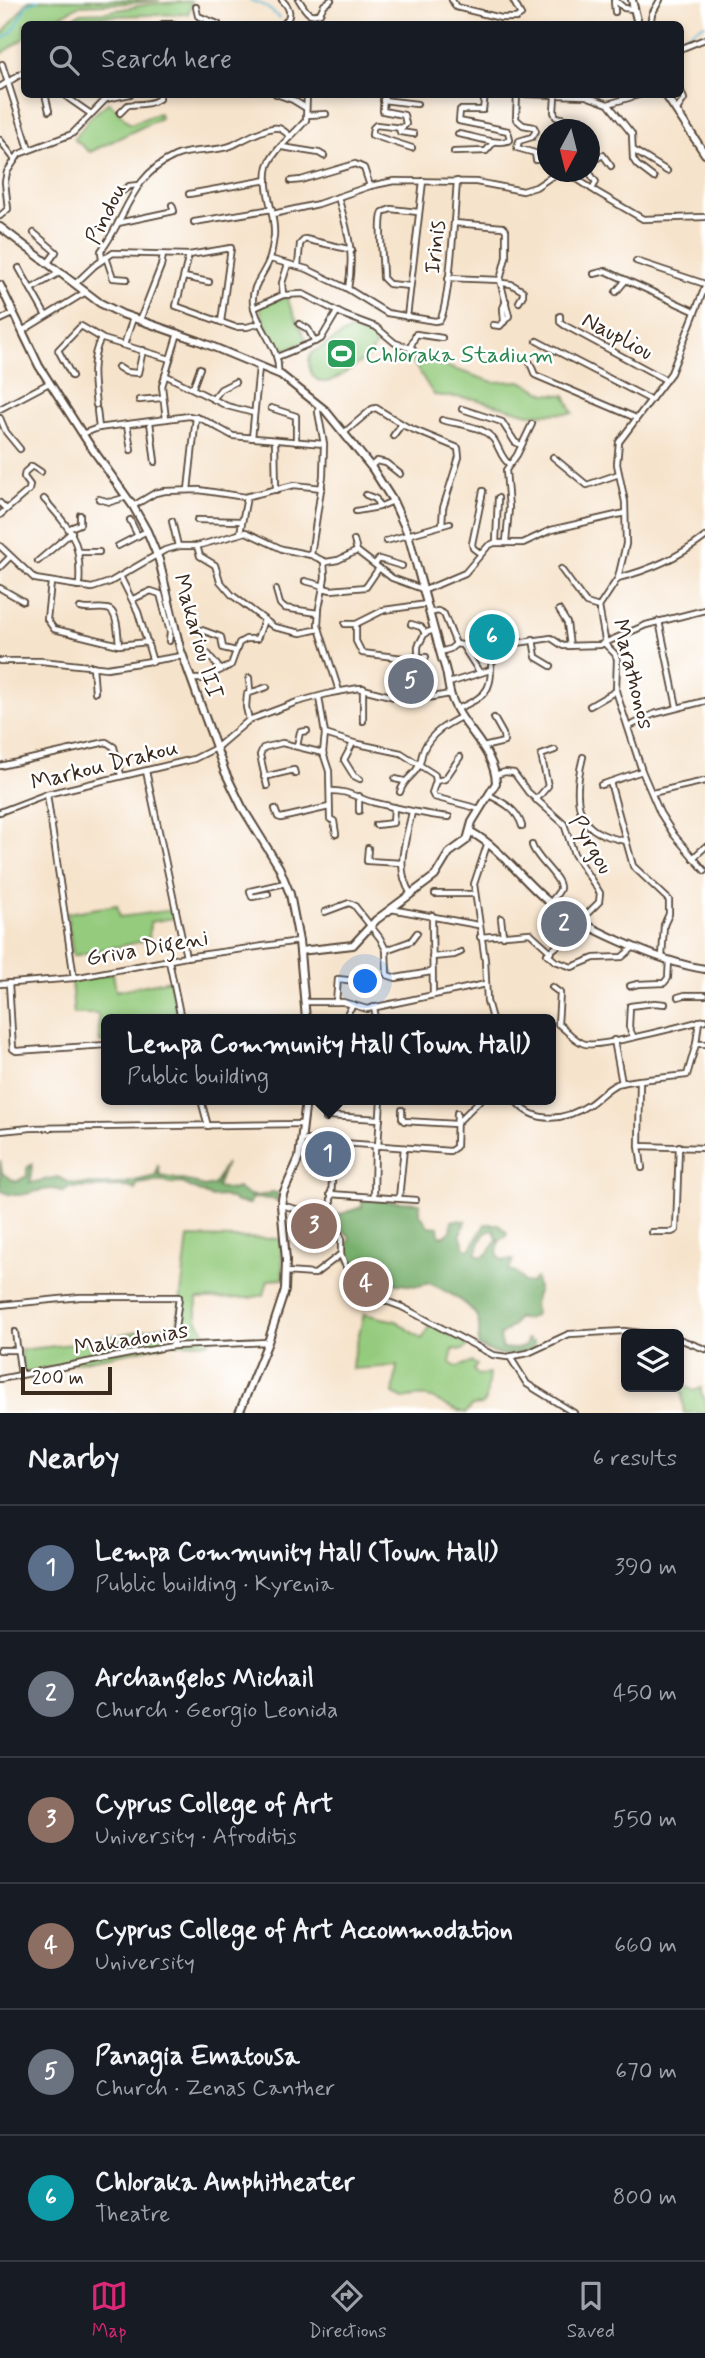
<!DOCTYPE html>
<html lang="en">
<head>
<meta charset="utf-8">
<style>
  :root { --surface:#171b24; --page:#242831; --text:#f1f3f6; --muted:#9ea1a6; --line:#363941; --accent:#db2777 }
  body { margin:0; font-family:Mynerve,sans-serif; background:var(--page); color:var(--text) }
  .controls { position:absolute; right:21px; bottom:21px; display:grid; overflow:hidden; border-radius:10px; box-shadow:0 4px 10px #0003 }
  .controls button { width:63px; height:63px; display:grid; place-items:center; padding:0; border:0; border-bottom:2px solid var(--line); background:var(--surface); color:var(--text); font:35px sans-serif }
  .compass { position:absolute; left:537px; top:119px; width:63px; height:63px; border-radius:50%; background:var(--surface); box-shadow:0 4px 10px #0003; rotate:187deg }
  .scale { position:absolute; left:21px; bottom:18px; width:91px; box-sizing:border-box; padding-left:7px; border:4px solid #3b2a1e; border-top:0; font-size:19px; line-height:24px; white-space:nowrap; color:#3b2a1e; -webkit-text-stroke:5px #fff; paint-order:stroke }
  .you { position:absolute; left:366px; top:982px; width:24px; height:24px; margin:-18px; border:5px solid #fff; border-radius:50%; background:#1a73e8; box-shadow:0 0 0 10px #1a73e833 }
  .badge { display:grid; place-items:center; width:46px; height:46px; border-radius:50%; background:var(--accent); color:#fff; font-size:23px; font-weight:700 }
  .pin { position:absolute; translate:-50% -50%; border:4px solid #fff; box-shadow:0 2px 7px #0006 }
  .popup { position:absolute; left:101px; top:1014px; width:455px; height:91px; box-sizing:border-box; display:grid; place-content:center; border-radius:10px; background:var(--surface); filter:drop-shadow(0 2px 5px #0005); font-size:23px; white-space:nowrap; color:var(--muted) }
  .popup b { font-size:26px; color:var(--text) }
  .popup::after { content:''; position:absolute; left:50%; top:100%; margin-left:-14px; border:14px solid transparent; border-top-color:var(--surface) }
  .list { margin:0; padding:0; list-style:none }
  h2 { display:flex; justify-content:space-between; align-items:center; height:91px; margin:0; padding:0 28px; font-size:30px }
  h2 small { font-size:23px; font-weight:400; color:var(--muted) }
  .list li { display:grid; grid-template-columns:46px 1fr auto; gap:21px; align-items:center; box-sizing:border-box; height:126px; padding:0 28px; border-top:2px solid var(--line) }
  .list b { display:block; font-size:26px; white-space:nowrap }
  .list p { margin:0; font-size:23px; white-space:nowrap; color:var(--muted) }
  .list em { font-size:23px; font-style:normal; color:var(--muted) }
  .icon { flex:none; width:38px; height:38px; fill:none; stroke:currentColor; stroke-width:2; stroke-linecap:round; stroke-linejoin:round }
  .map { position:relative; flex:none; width:705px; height:1413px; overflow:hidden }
  .search { position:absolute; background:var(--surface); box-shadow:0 4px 10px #0003; left:21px; right:21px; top:21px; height:77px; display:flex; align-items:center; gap:18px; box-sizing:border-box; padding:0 24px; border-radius:10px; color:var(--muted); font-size:26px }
  .sheet { height:847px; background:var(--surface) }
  nav { display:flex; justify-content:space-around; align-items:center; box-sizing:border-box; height:98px; border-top:2px solid var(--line); background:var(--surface); font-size:19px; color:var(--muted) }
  nav a { display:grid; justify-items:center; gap:4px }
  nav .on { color:var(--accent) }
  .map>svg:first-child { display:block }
</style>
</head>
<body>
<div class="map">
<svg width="705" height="1413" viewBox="0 0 705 1413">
  <rect width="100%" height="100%" fill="#fff"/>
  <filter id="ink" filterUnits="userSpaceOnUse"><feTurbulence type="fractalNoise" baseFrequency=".0143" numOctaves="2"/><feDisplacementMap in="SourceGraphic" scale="14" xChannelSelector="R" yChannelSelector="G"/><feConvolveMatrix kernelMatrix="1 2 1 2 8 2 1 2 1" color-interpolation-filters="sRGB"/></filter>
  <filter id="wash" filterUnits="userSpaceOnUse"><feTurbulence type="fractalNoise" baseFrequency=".00686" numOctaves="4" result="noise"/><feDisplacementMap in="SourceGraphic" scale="28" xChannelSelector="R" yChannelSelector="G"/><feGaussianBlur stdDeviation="1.57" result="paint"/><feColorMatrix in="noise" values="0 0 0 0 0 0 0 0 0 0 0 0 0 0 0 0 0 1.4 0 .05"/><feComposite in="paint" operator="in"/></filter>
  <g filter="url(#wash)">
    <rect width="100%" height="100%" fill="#f6e3cb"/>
    <g fill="#94cb7d" stroke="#687a4e" stroke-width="2">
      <path d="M29,0H160L133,3L80,5L47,24H24V38L0,55V37Z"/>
      <path d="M192,1L188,14L110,16L86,18L76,24H64L81,13L106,12L150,4Z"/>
      <path d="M109,102L130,124L159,113L161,118L90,152L74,139L91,117Z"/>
      <path d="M286,297L307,342L282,351L264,323L260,306Z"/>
      <path d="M355,327L363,328C390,346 366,359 349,370C342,375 333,382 324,382C311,381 305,363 312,353Z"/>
      <path d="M418,357L493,382L521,381L546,394L565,395L573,413L529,414L475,399L434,395L413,362Z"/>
      <path d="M117,905L120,917L173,910L174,918L150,922L149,940L73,956L67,913Z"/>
      <path d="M113,973L116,991L170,980L178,1019H106V1042L100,1043L98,1014H74L71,981Z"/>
      <path d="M188,1237L281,1239L283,1279L268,1280L264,1295L249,1298L197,1299V1319L210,1342L175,1344Z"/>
      <path d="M364,1314L396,1321L422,1339L431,1325L469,1345L463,1350L453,1349L450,1363L457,1367L471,1362L477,1365L473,1370L478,1375L489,1374L486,1400L482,1405L472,1406L466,1413C437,1407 439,1390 403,1399L393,1394L397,1366L352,1369L353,1358Z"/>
      <path d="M165,1326L166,1345L22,1373L21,1350L73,1344Z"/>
      <path d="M681,1384L694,1391L701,1388V1393L705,1399V1413H684Z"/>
    </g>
    <g fill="#77af6c" stroke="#596c45" stroke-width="2">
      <path d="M0,1160L2,1173L16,1182L27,1176V1168L32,1164L30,1183L58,1177L69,1183L80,1184H121L156,1176L158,1165L160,1176L197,1183L203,1187L214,1185L226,1163L217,1187L232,1190L238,1188C248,1197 260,1198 272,1192L278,1193L277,1201L272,1199L251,1198L250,1204L237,1202L224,1196L211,1197L182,1183L170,1184L162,1181L137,1184L135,1190L129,1187L67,1188L64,1192C60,1191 56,1189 52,1189C34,1189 18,1202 0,1190Z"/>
      <path d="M362,1200L420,1203V1214L428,1226L438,1227L439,1236H445L451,1231L452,1220L466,1221L460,1233L465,1249L470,1250L485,1224H498L507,1233L506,1236L500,1240L497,1239L494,1230C481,1231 480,1243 476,1254L482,1257L488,1254L496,1241L499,1242L497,1253L501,1260H513L509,1271L517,1273L524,1282L530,1283L536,1278L538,1290L534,1304L536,1315L528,1319L517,1318L513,1325L500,1336L502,1348L514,1349L526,1346L527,1339L534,1343L533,1349C508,1357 501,1357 478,1346C479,1337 481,1325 477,1317C471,1303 443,1290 430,1283L418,1286L388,1283L385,1287L360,1280L344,1255L350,1238L348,1234L341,1231L332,1217L362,1207Z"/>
    </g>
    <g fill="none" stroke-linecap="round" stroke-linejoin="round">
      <g stroke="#55b3d3" stroke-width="2">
        <path d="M250,0L265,6L280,18"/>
        <path d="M680,38L705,24"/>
        <path d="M0,40C15,33 20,20 26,5L38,0"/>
      </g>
    </g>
  </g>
  <g filter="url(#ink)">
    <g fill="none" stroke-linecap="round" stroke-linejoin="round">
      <defs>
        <g id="minor">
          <path d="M282,0C290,8 293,16 283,24"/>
          <path d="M299,0C305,9 308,18 320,13L324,5L331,0"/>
          <path d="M452,0L456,7L501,18H516L521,15L513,0"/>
          <path d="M615,0L624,8L633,9"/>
          <path d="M614,1L615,12"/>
          <path d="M196,7L198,16L218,24"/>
          <path d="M163,24H173"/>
          <path d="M650,24L652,14L660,0"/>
          <path d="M680,49L705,39"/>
          <path d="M2,64L29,149"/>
          <path d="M0,87L24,72"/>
          <path d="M45,94L49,111"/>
          <path d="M67,94L68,98L91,114"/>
          <path d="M102,94L106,99L130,94"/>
          <path d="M276,94L293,100L306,108"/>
          <path d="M384,94L383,111L404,115L406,124L402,128L376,125L373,128L372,135L412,148"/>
          <path d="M517,94L516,119L523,125L534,127L536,131L532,137L519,141L517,148L535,153L536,160"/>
          <path d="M526,94L586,96L608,104L642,94"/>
          <path d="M555,96L554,112L556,117L580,122L584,130"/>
          <path d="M383,100L417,104"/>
          <path d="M609,105L632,134L633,159L637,165L654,178"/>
          <path d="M676,111L684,99L680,89"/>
          <path d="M120,113L128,105C139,104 150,105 159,99V94"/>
          <path d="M308,115L326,114"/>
          <path d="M399,128L400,132L414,134"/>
          <path d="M458,134C474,136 497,146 510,140L508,131L459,121L460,110H483L485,94"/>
          <path d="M548,135L543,145L548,150"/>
          <path d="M0,140L15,160"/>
          <path d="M282,147L319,153L324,156"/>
          <path d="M633,150L667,171"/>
          <path d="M454,152L486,151L493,143"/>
          <path d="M590,162L603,155L611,166"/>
          <path d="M589,172L596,182L592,189"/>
          <path d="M291,181L301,180L355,164L364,168L370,186"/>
          <path d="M120,193L129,186L138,185"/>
          <path d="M189,194L267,180"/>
          <path d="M338,197C348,233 355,251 348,289"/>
          <path d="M273,214L318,204L370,186L394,181L476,182L523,191L536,187L551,177L565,173L571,175L595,191L643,219L705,217"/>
          <path d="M0,216L8,209L5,182L7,172L19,154L72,134L106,99"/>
          <path d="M194,222L272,209"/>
          <path d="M118,223L174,211L172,205"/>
          <path d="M454,223L503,227L506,230V257L500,280"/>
          <path d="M34,233L56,252L47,264"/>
          <path d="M189,255L176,306L235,327H247L261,323"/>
          <path d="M106,257L113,278L127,279"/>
          <path d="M270,259L307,269L348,289L387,313L435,321L440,320C450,304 455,205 457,181"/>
          <path d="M102,260L101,251C127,217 130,176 175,156C194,148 214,153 233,145C243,140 268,126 278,128C283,129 287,134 291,137"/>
          <path d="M636,261L705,284"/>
          <path d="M298,266L300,244L305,239L352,250"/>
          <path d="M19,268L46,316"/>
          <path d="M594,274L606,271L694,311"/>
          <path d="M184,277L209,282"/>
          <path d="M448,278L500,280"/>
          <path d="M502,283L511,284L523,291V295L519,302"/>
          <path d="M75,284L94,266L113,253L189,255L231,248L221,322"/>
          <path d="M410,286L389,284L383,278C383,262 378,222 383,212L391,209L418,212"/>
          <path d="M705,287L671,373L619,442L617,464L625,502L626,544L618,578L599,607L606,645L615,654L617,659L616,691L642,771L660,813L674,835L705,871"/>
          <path d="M31,289L59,273"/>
          <path d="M616,292L626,280"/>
          <path d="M283,295L282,283L288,264"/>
          <path d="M254,308L283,295L303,294L344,315L376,327L395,343L413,349"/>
          <path d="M560,316V322L564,325L666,380"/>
          <path d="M407,317L423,181"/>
          <path d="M0,320L13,314"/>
          <path d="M140,320L161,266L163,255"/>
          <path d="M504,322L503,308L506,301"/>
          <path d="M299,324L308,329L315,342"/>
          <path d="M493,325L500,326L509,316L500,280"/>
          <path d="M22,331L84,293"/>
          <path d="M537,341L651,400"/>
          <path d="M124,345L133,318"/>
          <path d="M410,348L416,334L442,338"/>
          <path d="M277,357L321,339L337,312"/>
          <path d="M530,363L535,375L636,418"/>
          <path d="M118,367L126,372L138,373L143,350"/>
          <path d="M278,374C281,347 257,329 253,303C251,285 265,274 270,258C272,251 273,243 274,236C276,214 262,188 268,166C274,149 295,134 306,120L307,94"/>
          <path d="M165,375L227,406L254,413"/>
          <path d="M72,376L58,350L81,326L103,339L170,359"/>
          <path d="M193,387L200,368"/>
          <path d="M213,399L221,389L235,382"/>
          <path d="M139,400L162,398"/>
          <path d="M96,405C93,382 90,359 101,338"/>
          <path d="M271,408L296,416V442"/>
          <path d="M0,409L49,383"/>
          <path d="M462,409L502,422L515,442L521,445"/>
          <path d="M97,410L99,428"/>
          <path d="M0,418L6,432L20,449"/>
          <path d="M166,419L162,386L178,333"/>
          <path d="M442,420C459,425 483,425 494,440C500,449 501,458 509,464"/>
          <path d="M150,422L155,462"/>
          <path d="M127,425L131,450"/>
          <path d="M345,432L372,409L376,408L407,427L458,448L459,457L443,508L442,525"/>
          <path d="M82,434L98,428L189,416L202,419L233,436L324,444"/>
          <path d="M393,436L402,424"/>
          <path d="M252,438L259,367"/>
          <path d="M275,440L276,490"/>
          <path d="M553,457L587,485L619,474"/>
          <path d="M371,466L377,461L386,463L400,474"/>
          <path d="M188,490L196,417"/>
          <path d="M366,495L376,499L379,507L393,501"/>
          <path d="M44,499C73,532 82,541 79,587"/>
          <path d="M99,499L110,502L127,497"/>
          <path d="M0,503L6,509"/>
          <path d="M133,506L155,493L165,491L199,490L245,497L294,485L322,488"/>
          <path d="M356,511L379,507"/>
          <path d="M0,515L29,490L30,485L24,477L25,472L32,466L41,472"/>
          <path d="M130,520L138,536"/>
          <path d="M197,520L241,521"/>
          <path d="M172,521L178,546"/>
          <path d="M70,528L80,524V515"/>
          <path d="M240,533L247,497"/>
          <path d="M354,540L357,551"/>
          <path d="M386,541L450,523"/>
          <path d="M496,542L498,498"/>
          <path d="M506,542L509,508L506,470L517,455L532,424"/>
          <path d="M0,546L35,579L92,588L110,582L165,550L180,546H197L246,532L282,549L311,555L326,562L338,560L357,551L392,578L425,590L465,573L488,546L494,543H523L551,530L625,513"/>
          <path d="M118,546L147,531"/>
          <path d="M197,546L200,556L215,565L220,581L232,595L274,627L301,633L319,629"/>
          <path d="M79,552H99"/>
          <path d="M481,554L473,548L472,544L483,491"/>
          <path d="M311,555L323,476L324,444L318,412L319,406"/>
          <path d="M38,561L72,532"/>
          <path d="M324,561L325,577L319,608L318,625L339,691"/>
          <path d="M375,564L379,559L402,566"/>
          <path d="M0,567L10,557"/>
          <path d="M561,569L586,603L599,607"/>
          <path d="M120,576L138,612L153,662"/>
          <path d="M618,578C650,570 679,557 705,537"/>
          <path d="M305,581L324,586"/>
          <path d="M51,583L47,619L54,629L119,645L148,642"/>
          <path d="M0,588L23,601"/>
          <path d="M323,588L331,590L366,587L379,568"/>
          <path d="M276,590L280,604L284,608L318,613"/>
          <path d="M133,599L151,591L160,594L170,632L169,641"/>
          <path d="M80,608C88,611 102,606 110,610C118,615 118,636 119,645"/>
          <path d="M559,610L567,623L570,646"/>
          <path d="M429,613L438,611L444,614L456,644"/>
          <path d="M659,621L677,707"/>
          <path d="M345,624H356L384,610L427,604"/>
          <path d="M356,624V641L362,653L403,658L426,657"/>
          <path d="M411,624L421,627L425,633L434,630"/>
          <path d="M194,631L202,630L221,637L223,648L236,651"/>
          <path d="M533,639L536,657L551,666"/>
          <path d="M440,652L450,649L456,644L462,645L480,673"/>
          <path d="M208,654L221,670"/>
          <path d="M418,658V646L425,633"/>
          <path d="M0,661H41L107,668L182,656"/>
          <path d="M93,666L95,692"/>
          <path d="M249,678L250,691"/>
          <path d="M192,679H203L231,665L239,643L246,639H257L264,620"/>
          <path d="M449,683L490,670"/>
          <path d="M319,697L325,734L323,753L329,771L330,819L334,821L336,834"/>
          <path d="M590,706L616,691"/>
          <path d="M457,709C468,704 486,697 489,684C492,677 490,668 492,661L504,656L517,643L551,638L563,646L600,645L646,625L705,610"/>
          <path d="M249,720L246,707L247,694L267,687"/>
          <path d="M363,721V688"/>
          <path d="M628,727L654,714L705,701"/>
          <path d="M325,734L354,743L401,753L435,775L436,781L432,793L434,797L480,809"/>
          <path d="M353,743L344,760L354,776L360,779"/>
          <path d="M297,746L300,732L307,731"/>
          <path d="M483,747L504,742L503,734L494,718"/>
          <path d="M583,757C578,776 573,804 586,822C594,834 612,838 626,841"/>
          <path d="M0,766L106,742L114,747L121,775"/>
          <path d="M146,771L186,957"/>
          <path d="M495,775L505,772L514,773L528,792L564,824L574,854L600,893L599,902L581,920"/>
          <path d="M264,777L294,770L295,774"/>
          <path d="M395,779L404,781"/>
          <path d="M436,781L445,779L460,757"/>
          <path d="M610,782L633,866L669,900V914L664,925L662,957"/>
          <path d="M601,785L642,771"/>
          <path d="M267,786L260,755L263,748L282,743L323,753"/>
          <path d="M330,791C347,790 357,798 372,802C398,808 423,815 449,817"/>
          <path d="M400,792C404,778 414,777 419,765C422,760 421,754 424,749C431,733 447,724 461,717"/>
          <path d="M652,793L705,781"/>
          <path d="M47,794L74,978"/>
          <path d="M489,795C504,803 517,809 522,826"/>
          <path d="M359,796V811"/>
          <path d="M536,800L548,786L541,755L555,750"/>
          <path d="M275,809L278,817L281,818L329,807"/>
          <path d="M0,812L47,794L194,759L216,748L249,720L297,702L331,693L359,688L410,701L450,694"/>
          <path d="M376,825L393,823L394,807"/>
          <path d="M487,845L474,884L485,960L487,1001L492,1019"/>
          <path d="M532,845C535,858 561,877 560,888C560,892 553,898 551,902"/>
          <path d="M368,848L367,861L402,863"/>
          <path d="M693,858L705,847"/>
          <path d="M268,894L252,897L250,891L285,883"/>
          <path d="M411,894C394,868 406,841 412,812"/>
          <path d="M435,894H474"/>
          <path d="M391,909L478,925"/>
          <path d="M325,912L349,903L354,905L380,938L386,950L387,975L396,978L431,972"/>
          <path d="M432,915L433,995"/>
          <path d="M501,918L503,936"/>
          <path d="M577,918L565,940L547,954L555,961L572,967L594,958L622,957L634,947"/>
          <path d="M480,937L530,933L551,952"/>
          <path d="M386,950L411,941L417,933"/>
          <path d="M432,957L454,955L461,952"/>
          <path d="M169,961L181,1019"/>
          <path d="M9,983L13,1049L16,1051L106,1045"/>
          <path d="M0,984L74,978L186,957L299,941"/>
          <path d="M630,986L638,984L664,983L668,978L669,960"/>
          <path d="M552,987L560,993L558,1024C566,1029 574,1041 585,1044C600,1048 685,1025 705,1020"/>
          <path d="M678,997L685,995H705"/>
          <path d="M305,1002H343L367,1009L486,984"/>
          <path d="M336,1002L338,979L366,982"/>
          <path d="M374,1007L376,1019"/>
          <path d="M348,1019V1012L353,1005"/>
          <path d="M699,1021L696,1044H705"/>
          <path d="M633,1036L629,1027L630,1006L655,1003L665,1004"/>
          <path d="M614,1040L622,1083"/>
          <path d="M640,1080L687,1075L696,1044"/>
          <path d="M201,1100L208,1126"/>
          <path d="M515,1100C534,1125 565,1121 590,1104C599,1098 607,1088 617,1084C624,1082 632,1081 640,1080L639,1146L705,1148"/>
          <path d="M402,1110V1118L404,1121L456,1124L480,1100"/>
          <path d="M326,1119L328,1116L380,1119"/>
          <path d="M0,1131L31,1128L303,1124"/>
          <path d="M303,1140L450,1151L456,1147L457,1113"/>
          <path d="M378,1146L381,1100"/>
          <path d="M639,1146L642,1168"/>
          <path d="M330,1194L416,1200"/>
          <path d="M374,1197L375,1146"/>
          <path d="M399,1198L404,1148"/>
          <path d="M281,1205L330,1218"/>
          <path d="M330,1218L341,1237V1255L351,1278L364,1293L402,1307L493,1355L507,1357L528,1353L569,1334L624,1331L651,1334"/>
          <path d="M330,1218L334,1143"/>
          <path d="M652,1232H672L676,1230L679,1146"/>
          <path d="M317,1244L323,1216"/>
          <path d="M286,1272L315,1274L341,1254"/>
          <path d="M0,1305L80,1297H179L173,1346"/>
          <path d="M15,1332L21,1375"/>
          <path d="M679,1339L705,1349"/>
          <path d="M0,1350H18"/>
          <path d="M510,1357L527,1384L574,1413"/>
          <path d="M0,1379L150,1350L173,1346L267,1342"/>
        </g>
        <g id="major">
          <path d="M632,0L638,24"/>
          <path d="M665,94L705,154"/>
          <path d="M0,227L100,303L122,314L199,341L281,375L325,410L372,468L393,501L408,534L442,659C448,672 447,683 451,696C461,727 495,749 496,783L472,822L467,840L449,853L435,876L376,920L353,945L300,951"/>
          <path d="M0,285L39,366L89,444L133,506L147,531L159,560L180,648L225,772L242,807L279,867L290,894L299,941L306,1019"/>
          <path d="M471,832C500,848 519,876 543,897C576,925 662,963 705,969"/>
          <path d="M239,1413L268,1342L285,1290L286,1260L281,1205L283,1194L299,1158L306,1100"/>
        </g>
      </defs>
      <use href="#minor" stroke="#574638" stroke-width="8"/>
      <use href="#major" stroke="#574638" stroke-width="10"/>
      <use href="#minor" stroke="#fff" stroke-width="4.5"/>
      <use href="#major" stroke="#fff" stroke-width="6"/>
    </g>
  </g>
  <defs>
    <symbol id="stadium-square" viewBox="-11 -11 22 22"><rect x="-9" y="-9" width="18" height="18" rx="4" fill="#2e9e5b" stroke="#fff"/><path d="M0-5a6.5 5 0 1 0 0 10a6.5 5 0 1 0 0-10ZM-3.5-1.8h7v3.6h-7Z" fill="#fff"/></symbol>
  </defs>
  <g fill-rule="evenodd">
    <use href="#stadium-square" x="324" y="336" width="35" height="35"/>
  </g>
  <g text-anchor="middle" stroke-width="5" stroke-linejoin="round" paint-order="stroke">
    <g font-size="23" fill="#3b2a1e" stroke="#fff">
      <text transform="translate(105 213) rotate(-64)" y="8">Pindou</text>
      <text transform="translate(434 247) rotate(-84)" y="8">Irinis</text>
      <text transform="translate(618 335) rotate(28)" y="8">Naupliou</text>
      <text transform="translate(199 636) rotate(74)" y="8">Makariou III</text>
      <text transform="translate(634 674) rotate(76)" y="8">Marathonos</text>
      <text transform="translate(104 764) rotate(-14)" y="8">Markou Drakou</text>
      <text transform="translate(592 844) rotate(59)" y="8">Pyrgou</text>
      <text transform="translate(147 947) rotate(-10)" y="8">Griva Digeni</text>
      <text transform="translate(131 1338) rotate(-9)" y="8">Makadonias</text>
    </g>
    <g font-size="23" fill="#27864d" stroke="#fff" text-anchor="start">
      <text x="365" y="362">Chloraka Stadium</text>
    </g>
  </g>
</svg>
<div class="controls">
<button><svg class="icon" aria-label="layers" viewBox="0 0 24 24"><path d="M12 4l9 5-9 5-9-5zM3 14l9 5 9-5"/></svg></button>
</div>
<svg class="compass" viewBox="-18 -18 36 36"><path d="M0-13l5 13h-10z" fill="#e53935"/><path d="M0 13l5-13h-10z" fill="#9ea1a6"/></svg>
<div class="scale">200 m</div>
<div class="you"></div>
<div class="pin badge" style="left:328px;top:1154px;background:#5c6f8a">1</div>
<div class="popup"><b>Lempa Community Hall (Town Hall)</b>Public building</div>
<div class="pin badge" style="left:564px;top:924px;background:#6b7280">2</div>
<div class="pin badge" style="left:314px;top:1226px;background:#8d6e63">3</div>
<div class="pin badge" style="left:366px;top:1284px;background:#8d6e63">4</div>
<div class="pin badge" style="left:411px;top:681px;background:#6b7280">5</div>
<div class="pin badge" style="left:492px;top:637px;background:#0f9aa8">6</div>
<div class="search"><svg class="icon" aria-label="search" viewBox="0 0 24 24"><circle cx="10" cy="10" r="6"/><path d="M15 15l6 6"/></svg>Search here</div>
</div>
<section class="sheet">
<h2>Nearby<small>6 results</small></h2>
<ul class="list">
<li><span class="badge" style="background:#5c6f8a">1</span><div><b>Lempa Community Hall (Town Hall)</b><p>Public building · Kyrenia</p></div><em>390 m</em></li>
<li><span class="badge" style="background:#6b7280">2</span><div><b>Archangelos Michail</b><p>Church · Georgio Leonida</p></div><em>450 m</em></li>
<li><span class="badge" style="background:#8d6e63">3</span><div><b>Cyprus College of Art</b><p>University · Afroditis</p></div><em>550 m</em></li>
<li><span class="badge" style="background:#8d6e63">4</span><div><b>Cyprus College of Art Accommodation</b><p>University</p></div><em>660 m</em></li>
<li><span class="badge" style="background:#6b7280">5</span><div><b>Panagia Ematousa</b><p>Church · Zenas Canther</p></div><em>670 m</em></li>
<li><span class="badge" style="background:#0f9aa8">6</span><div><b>Chloraka Amphitheater</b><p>Theatre</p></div><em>800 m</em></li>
</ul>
</section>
<nav>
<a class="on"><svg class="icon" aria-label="map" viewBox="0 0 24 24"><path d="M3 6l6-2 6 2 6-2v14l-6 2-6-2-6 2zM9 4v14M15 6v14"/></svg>Map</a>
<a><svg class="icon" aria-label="directions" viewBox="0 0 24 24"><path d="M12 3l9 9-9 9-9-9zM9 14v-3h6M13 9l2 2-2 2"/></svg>Directions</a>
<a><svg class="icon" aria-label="saved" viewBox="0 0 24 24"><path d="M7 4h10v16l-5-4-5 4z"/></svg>Saved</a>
</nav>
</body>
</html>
